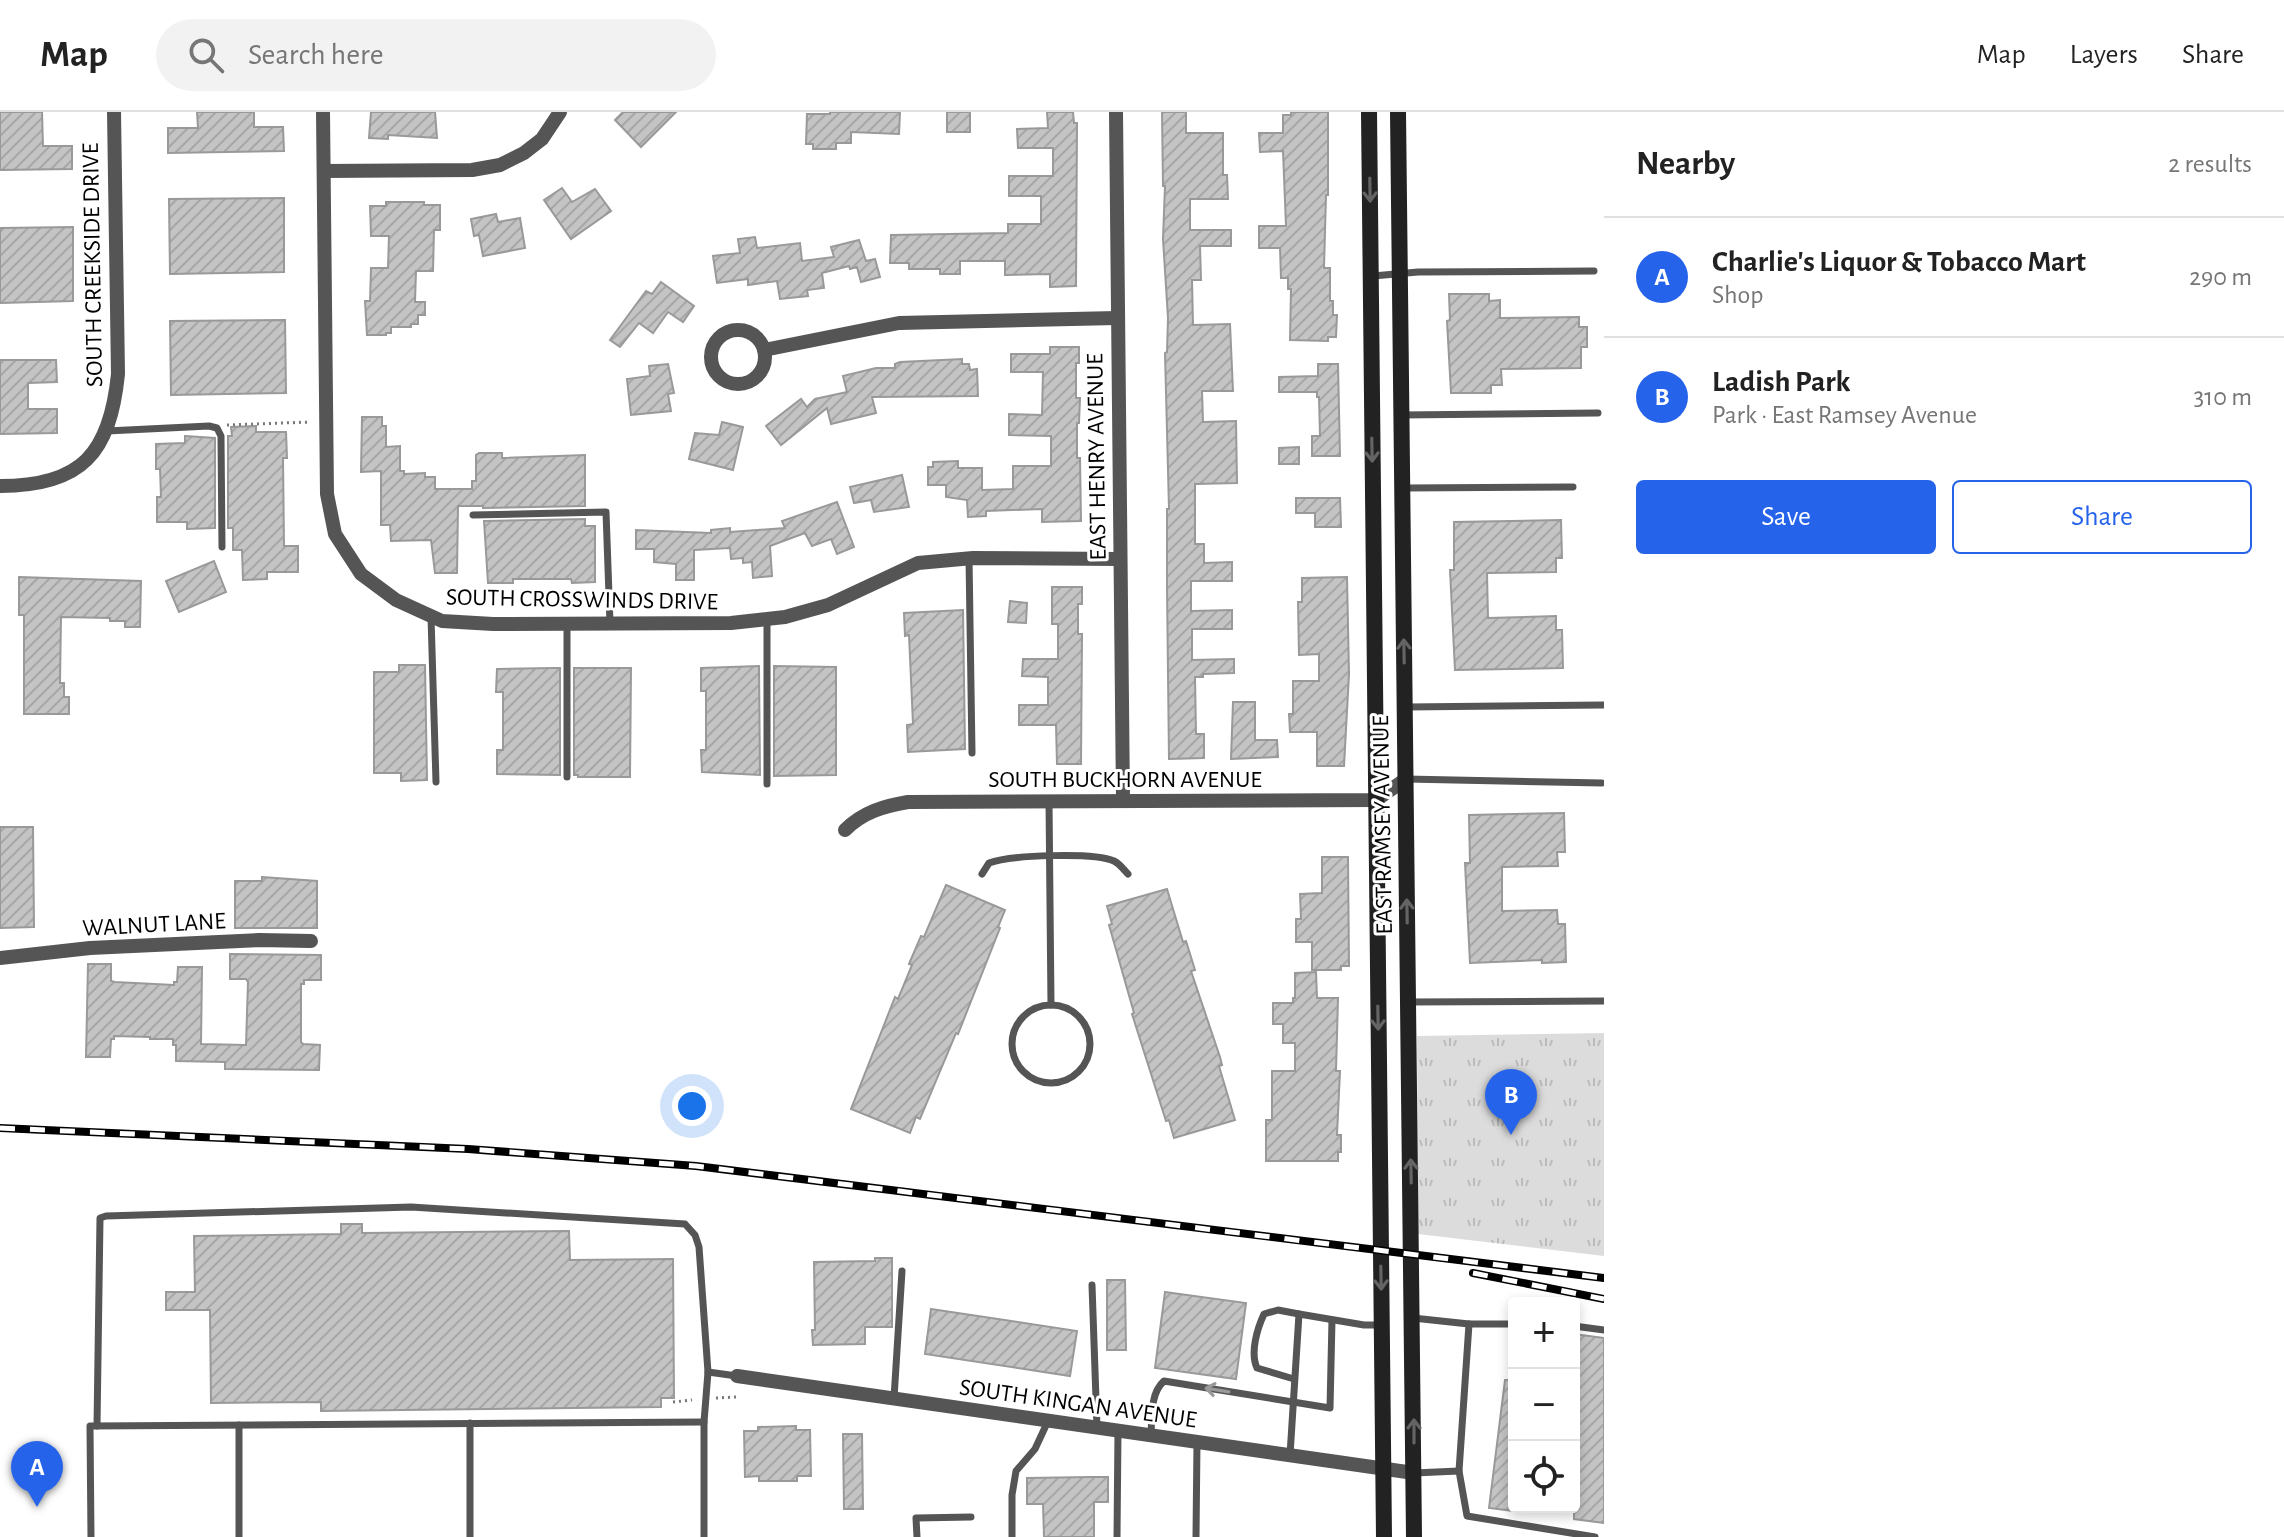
<!DOCTYPE html>
<html lang="en">
<head>
<meta charset="utf-8">
<style>
  :root { --surface:#fff; --page:#f2f2f2; --text:#222; --muted:#767676; --line:#e0e0e0; --accent:#2563eb }
  body { margin:0; font-family:"Alegreya Sans",sans-serif; background:var(--page); color:var(--text) }
  .controls { position:absolute; right:24px; bottom:24px; display:grid; overflow:hidden; border-radius:8px; box-shadow:0 4px 12px #0003 }
  .controls button { width:72px; height:72px; display:grid; place-items:center; padding:0; border:0; border-bottom:2px solid var(--line); background:var(--surface); color:var(--text); font:40px sans-serif }
  .you { position:absolute; left:692px; top:994px; width:28px; height:28px; margin:-20px; border:6px solid #fff; border-radius:50%; background:#1a73e8; box-shadow:0 0 0 12px #1a73e833 }
  .badge { display:grid; place-items:center; width:52px; height:52px; border-radius:50%; background:var(--accent); color:#fff; font-size:26px; font-weight:700 }
  .pin { position:absolute; translate:-50% -66px; filter:drop-shadow(0 2px 4px #0008) }
  .pin::after { content:''; position:absolute; top:42px; width:28px; height:24px; background:inherit; clip-path:polygon(0 0,100% 0,50% 100%) }
  .list { margin:0; padding:0; list-style:none }
  h2 { display:flex; justify-content:space-between; align-items:center; height:104px; margin:0; padding:0 32px; font-size:34px }
  h2 small { font-size:26px; font-weight:400; color:var(--muted) }
  .list li { display:grid; grid-template-columns:52px 1fr auto; gap:24px; align-items:center; box-sizing:border-box; height:120px; padding:0 32px; border-top:2px solid var(--line) }
  .list b { display:block; font-size:30px; white-space:nowrap }
  .list p { margin:0; font-size:26px; white-space:nowrap; color:var(--muted) }
  .list em { font-size:26px; font-style:normal; color:var(--muted) }
  .actions { display:flex; gap:16px; padding:24px 32px }
  .actions a { flex:1; padding:18px 0; border:2px solid var(--accent); border-radius:8px; text-align:center; font-size:28px; color:var(--accent) }
  .actions .main { background:var(--accent); color:#fff }
  .icon { flex:none; width:44px; height:44px; fill:none; stroke:currentColor; stroke-width:2; stroke-linecap:round; stroke-linejoin:round }
  .map { position:relative; flex:none; width:1604px; height:1425px; overflow:hidden }
  header { display:flex; align-items:center; gap:48px; box-sizing:border-box; height:112px; padding:0 40px; background:var(--surface); border-bottom:2px solid var(--line) }
  header strong { font-size:38px }
  nav { display:flex; gap:44px; margin-inline-start:auto; font-size:28px }
  .search { width:560px; height:72px; background:var(--page); display:flex; align-items:center; gap:20px; box-sizing:border-box; padding:0 28px; border-radius:44px; color:var(--muted); font-size:30px }
  main { display:flex }
  aside { flex:1; background:var(--surface) }
  .map>svg:first-child { display:block }
</style>
</head>
<body>
<header>
<strong>Map</strong>
<div class="search"><svg class="icon" aria-label="search" viewBox="0 0 24 24"><circle cx="10" cy="10" r="6"/><path d="M15 15l6 6"/></svg>Search here</div>
<nav><a>Map</a><a>Layers</a><a>Share</a></nav>
</header>
<main>
<div class="map">
<svg width="1604" height="1425" viewBox="0 0 1604 1425">
  <defs>
    <pattern id="park-tufts" width="24" height="20" patternUnits="userSpaceOnUse" patternTransform="scale(2)"><rect width="24" height="20" fill="#dcdcdc"/><path d="M3 7l-1-3M5 7V3M7 7l1-3M15 17l-1-3M17 17v-4M19 17l1-3" fill="none" stroke="#bbb"/></pattern>
    <pattern id="building-hatch" width="6" height="6" patternUnits="userSpaceOnUse" patternTransform="scale(2)"><rect width="6" height="6" fill="#c4c4c4"/><path d="M-1 1l2-2M0 6l6-6M5 7l2-2" fill="none" stroke="#a7a7a7"/></pattern>
  </defs>
  <rect width="100%" height="100%" fill="#fff"/>
  <path fill="url(#park-tufts)" d="M1604,921V1144L1418,1122L1417,924Z"/>
  <g fill="url(#building-hatch)" stroke="#999" stroke-width="2">
    <path d="M0,0H42L43,34H72V57L0,58Z"/>
    <path d="M197,0H254V15H283L284,39L168,41V16H198Z"/>
    <path d="M371,0H435L437,26L388,23V27L369,26Z"/>
    <path d="M623,0H676L641,35L615,8Z"/>
    <path d="M830,0H900L899,22L851,20V31H836V37H813V32H806L807,2H830Z"/>
    <rect x="947" y="0" width="23" height="20"/>
    <path d="M1047,0H1073L1074,11H1077L1076,174L1050,175V162L1005,163V149H960V162H940V157H909V151H890L891,123L1008,121V112H1041V84H1009V64H1053V36H1018L1017,17L1048,16Z"/>
    <path d="M1162,0H1186V21H1223V63H1227L1228,87H1190V118H1231V134H1200L1201,168H1192L1193,213L1230,212L1233,279H1202L1203,310L1236,309L1237,371L1195,372V432H1204V451L1232,450V469H1191V499L1232,498V517H1192V548L1234,547V561L1203,562V565H1195L1196,622H1204V646L1169,647L1167,475V397H1169L1165,241L1167,240L1168,206L1163,127L1165,74H1163Z"/>
    <path d="M1291,0H1328V83H1326L1324,156H1330V189H1333V203H1337L1336,225H1328V229L1290,228L1291,177H1288V166H1281L1280,136H1259V114H1286L1283,39L1260,40L1259,21H1283V3H1291Z"/>
    <path d="M562,76L572,90L595,77L611,99L571,127L544,88Z"/>
    <path d="M284,86V160L170,162L169,87Z"/>
    <path d="M386,90H424V93H440V118H434L433,159H416L415,190H425V203H418V212H411V215H391V221H386V223H367L365,189H370L371,156H388L389,124H371L370,94H386Z"/>
    <path d="M496,102L498,110L520,106L525,136L483,144L479,123L474,124L471,107Z"/>
    <path d="M73,115V189L0,191V116Z"/>
    <path d="M755,125L757,136L800,131L802,149L834,145L831,135L859,128L866,149L875,147L880,165L861,170L857,155L850,157L849,154L822,161L824,176L807,178L808,184L780,187L777,169L748,173V167L717,171L713,144L740,141L738,127Z"/>
    <path d="M661,170L694,194L683,210L668,200L653,221L639,211L620,235L610,228L646,179L652,182Z"/>
    <path d="M1449,182H1489V189L1500,188V206L1579,205V215H1587V235H1581V256L1501,257L1502,273H1491V281H1451L1447,209L1450,208Z"/>
    <path d="M285,208L286,281L171,283L170,209Z"/>
    <path d="M1050,235H1079V251H1076V286H1080L1079,311H1077V346H1080L1081,409L1042,410V397L986,399V404L968,405L967,388L946,385V373H928V355H933V350L958,349V356H982V378L1013,377V354H1051V324L1009,323V302L1042,303L1043,260H1011V242H1050Z"/>
    <path d="M962,247V252H969L970,258L977,257L978,284L872,285L876,301L831,312L827,296L781,333L766,314L801,287L807,295L815,287L847,280L843,264L876,256H895V252L900,250Z"/>
    <path d="M0,248H56L57,270L28,271V297H57V321L0,322Z"/>
    <path d="M668,252L674,281L668,282L671,299L631,303L627,267L650,264L649,254Z"/>
    <path d="M1318,252H1338L1340,344H1312V324H1320L1319,285H1317V280H1279V265L1318,264Z"/>
    <path d="M362,305H382V314H386V335L400,334V359H404V362L425,361V365H435V377H472V369H476V343L479,341H502V346L585,343V394L483,396V394H458L457,461H435L431,428L391,429L390,413H381V359L361,360Z"/>
    <path d="M722,310L743,315L733,358L689,347L695,321L719,323Z"/>
    <path d="M256,314V320H286L287,346H283L284,434H298V460H267V467L243,468L242,438H233V416H228V324H232L231,315Z"/>
    <path d="M185,324L215,326V416L187,417V410H157V385H161L160,357H156V332L185,331Z"/>
    <path d="M1299,335V352H1279V336Z"/>
    <path d="M902,363L909,395L874,400L871,388L854,391L850,375Z"/>
    <path d="M1296,386H1340L1341,415H1315V401H1296Z"/>
    <path d="M837,390L854,435L837,442L831,427L812,434L805,421L770,434L772,464L753,466L752,450L743,451V446L731,447L730,436L694,438V468H676V452L654,450V437H636V418L711,421V418L730,416V420L785,416L782,409Z"/>
    <path d="M585,407V414H595V470L572,471L571,467H513V471H488L484,409Z"/>
    <path d="M1561,408L1562,446H1556V460L1487,461L1488,506L1556,504V518H1562L1563,556L1455,558L1450,458H1454V410Z"/>
    <path d="M214,449L226,480L179,500L166,469Z"/>
    <path d="M19,465L141,469L140,515H125V509H110V506L61,505L60,571H64V585H69V602H24V503H19Z"/>
    <path d="M1347,465L1349,562L1344,654H1317V620H1290L1289,602H1293V569H1319V542L1299,543L1298,490H1302V466Z"/>
    <path d="M1052,475H1082V492H1078V522H1082L1081,652H1057L1056,613H1019V593H1048V565L1022,564L1023,547H1058V512H1052Z"/>
    <path d="M1010,489L1027,491L1026,511L1008,510Z"/>
    <path d="M963,498L965,637L908,640L907,613L913,612L909,523L905,524L904,501Z"/>
    <path d="M399,553H425L427,668L401,669V661H374V560H399Z"/>
    <path d="M759,554L760,663L702,660L701,638H706V579H701V556Z"/>
    <path d="M774,554L836,555V663L774,664Z"/>
    <path d="M554,556H560V663L497,662V638H503V580H496L497,557Z"/>
    <path d="M574,556H631L630,665H578V663H574Z"/>
    <path d="M1233,590H1255V628H1277L1278,645L1231,647Z"/>
    <path d="M1564,701L1565,740H1557L1558,754L1502,755V799L1557,798L1558,812H1565L1566,850L1542,851V848L1470,851L1465,751H1470L1469,703Z"/>
    <path d="M0,715H33L34,815L0,816Z"/>
    <path d="M1322,745H1348L1349,854H1341V858H1312V830H1296V807H1301L1300,782L1322,781Z"/>
    <path d="M262,765L317,769V816H235V769H262Z"/>
    <path d="M946,773L1005,798L998,815L1000,816L958,922L956,921L920,1007L916,1005L910,1021L851,997L895,885L898,887L912,853L909,852L921,824L924,825Z"/>
    <path d="M1167,777L1183,830L1186,829L1195,858L1191,859L1220,945L1222,953L1219,954L1235,1008L1174,1026L1169,1008L1166,1009L1132,902L1134,901L1109,813L1112,812L1107,794Z"/>
    <path d="M230,842L321,843V868H304V872H301V930L303,932L320,933L319,958L225,957V950L176,949V933H173V927H150V925L114,924V927H111L110,945H86L88,852H111V869L115,870L174,873V870H177L178,855H202L201,932L246,933L248,870L246,867H230Z"/>
    <path d="M1316,860L1317,886H1338L1336,959H1340L1337,1023H1341V1040H1338V1049H1266V1008H1272V959H1295V931H1283V912H1273V891H1293V886H1295V861Z"/>
    <path d="M341,1112H362V1121L569,1119L570,1148L673,1147L674,1286H661V1295L321,1299V1290L211,1291L210,1198H166V1180H195L194,1124L341,1122Z"/>
    <path d="M875,1146H892V1215H865V1232L813,1233L812,1218H815L814,1150L875,1149Z"/>
    <path d="M1107,1168H1125L1126,1238H1107Z"/>
    <path d="M1165,1180L1246,1191L1236,1267L1155,1256Z"/>
    <path d="M931,1197L1077,1219L1070,1264L925,1242Z"/>
    <path d="M1574,1222L1604,1226V1411L1574,1407Z"/>
    <path d="M1505,1268H1514V1399L1489,1396Z"/>
    <path d="M796,1314V1318H810L811,1364H797V1369H759V1364L745,1365L744,1319H758V1315Z"/>
    <path d="M843,1322H862L863,1397H844Z"/>
    <path d="M1091,1365H1108V1390H1094V1425H1044L1043,1392H1027V1366Z"/>
  </g>
  <g fill="none" stroke-linecap="round" stroke-linejoin="round">
    <g stroke="#777" stroke-width="3" stroke-dasharray="2 4" stroke-linecap="butt">
      <path d="M227,313L311,310"/>
      <path d="M716,1286L736,1285"/>
      <path d="M673,1290L692,1288"/>
    </g>
    <g stroke="#555" stroke-width="7">
      <path d="M1373,164L1418,160L1594,159"/>
      <path d="M1401,303L1598,301"/>
      <path d="M107,319L209,314L217,316L221,324L222,435"/>
      <path d="M1404,376L1573,375"/>
      <path d="M473,403L606,400L610,511"/>
      <path d="M969,446L972,641"/>
      <path d="M431,505L436,670"/>
      <path d="M767,507V672"/>
      <path d="M567,512V665"/>
      <path d="M1407,595L1604,593"/>
      <path d="M1406,667L1602,671"/>
      <path d="M1049,689L1051,893"/>
      <path d="M982,762L989,751C1010,743 1094,740 1114,749C1120,752 1124,758 1128,762"/>
      <path d="M1409,890L1604,889"/>
      <circle cx="1051" cy="932" r="39"/>
      <path d="M1092,1173L1097,1316"/>
      <path d="M1413,1206L1469,1212H1514"/>
      <path d="M1574,1214L1604,1218"/>
      <path d="M708,1260L737,1264"/>
      <path d="M1294,1267L1257,1256C1250,1241 1257,1217 1264,1202L1278,1198L1299,1202"/>
      <path d="M894,1286L902,1159"/>
      <path d="M239,1313V1425"/>
      <path d="M97,1314L100,1106L106,1104L411,1095L685,1112L695,1123L699,1135L708,1260L704,1310V1425"/>
      <path d="M1151,1324C1152,1306 1150,1281 1164,1269L1330,1296L1332,1208"/>
      <path d="M1290,1343L1299,1202L1364,1213H1382"/>
      <path d="M1459,1359L1469,1212"/>
      <path d="M1414,1361L1459,1359L1467,1404L1595,1425"/>
      <path d="M91,1425L90,1314L704,1310"/>
      <path d="M470,1425V1311"/>
      <path d="M917,1425L916,1406L971,1405"/>
      <path d="M1012,1425V1383L1016,1359L1035,1337L1048,1309"/>
      <path d="M1117,1425L1118,1319"/>
      <path d="M1196,1425L1197,1330"/>
    </g>
    <g stroke="#555" stroke-width="14">
      <path d="M323,0L327,382L335,422L361,462L396,488L442,509L493,512L731,511L785,505L828,493L918,451L973,446L1120,447"/>
      <path d="M1116,0L1123,689"/>
      <path d="M324,59L472,58L500,53L524,41L542,27L560,0"/>
      <circle cx="738" cy="245" r="27"/>
      <path d="M764,238L899,211L1117,206"/>
      <path d="M0,374C82,374 110,341 118,262L114,0"/>
      <path d="M845,718C863,700 884,694 908,690L1376,688L1406,667"/>
      <path d="M0,846L90,836L259,828L311,829"/>
      <path d="M737,1264L1414,1361"/>
    </g>
    <g stroke="#222" stroke-width="16">
      <path d="M1369,0L1384,1425"/>
      <path d="M1398,0L1414,1425"/>
    </g>
    <defs>
      <g id="rail">
        <path d="M0,1016L468,1037L696,1054L1604,1166"/>
        <path d="M1473,1161L1604,1187"/>
      </g>
    </defs>
    <use href="#rail" stroke="#000" stroke-width="8"/>
    <use href="#rail" stroke="#fff" stroke-width="5" stroke-dasharray="15" stroke-linecap="butt"/>
  </g>
  <defs><path id="oneway-shaft" d="M-6 0H5M1.5-3L5.5 0L1.5 3" fill="none" stroke-width="1.6" stroke-linecap="round" stroke-linejoin="round" transform="scale(2)"/></defs>
  <g stroke="#646464">
    <use href="#oneway-shaft" transform="translate(1370 78) rotate(89)"/>
    <use href="#oneway-shaft" transform="translate(1372 338) rotate(89)"/>
    <use href="#oneway-shaft" transform="translate(1404 539) rotate(-91)"/>
    <use href="#oneway-shaft" transform="translate(1407 799) rotate(-91)"/>
    <use href="#oneway-shaft" transform="translate(1378 906) rotate(89)"/>
    <use href="#oneway-shaft" transform="translate(1411 1059) rotate(-91)"/>
    <use href="#oneway-shaft" transform="translate(1381 1166) rotate(89)"/>
    <use href="#oneway-shaft" transform="translate(1414 1319) rotate(-90)"/>
  </g>
  <use stroke="#999" href="#oneway-shaft" transform="translate(1217 1278) rotate(-171)"/>
  <g text-anchor="middle" stroke-width="6" stroke-linejoin="round" paint-order="stroke">
    <g font-size="24" fill="#000" stroke="#fff">
      <text transform="translate(92 153) rotate(-91)" y="8">SOUTH CREEKSIDE DRIVE</text>
      <text transform="translate(1096 345) rotate(-91)" y="8">EAST HENRY AVENUE</text>
      <text transform="translate(582 487) rotate(1)" y="8">SOUTH CROSSWINDS DRIVE</text>
      <text x="1125" y="675">SOUTH BUCKHORN AVENUE</text>
      <text transform="translate(1382 713) rotate(-91)" y="8">EAST RAMSEY AVENUE</text>
      <text transform="translate(154 812) rotate(-3)" y="8">WALNUT LANE</text>
      <text transform="translate(1078 1291) rotate(8)" y="8">SOUTH KINGAN AVENUE</text>
    </g>
  </g>
</svg>
<div class="controls">
<button>+</button>
<button>−</button>
<button><svg class="icon" aria-label="locate" viewBox="0 0 24 24"><circle cx="12" cy="12" r="6"/><path d="M12 2v4M12 18v4M2 12h4M18 12h4"/></svg></button>
</div>
<div class="you"></div>
<div class="pin badge" style="left:37px;top:1395px">A</div>
<div class="pin badge" style="left:1511px;top:1023px">B</div>
</div>
<aside>
<h2>Nearby<small>2 results</small></h2>
<ul class="list">
<li><span class="badge">A</span><div><b>Charlie's Liquor &amp; Tobacco Mart</b><p>Shop</p></div><em>290 m</em></li>
<li><span class="badge">B</span><div><b>Ladish Park</b><p>Park · East Ramsey Avenue</p></div><em>310 m</em></li>
</ul>
<div class="actions"><a class="main">Save</a><a>Share</a></div>
</aside>
</main>
</body>
</html>
